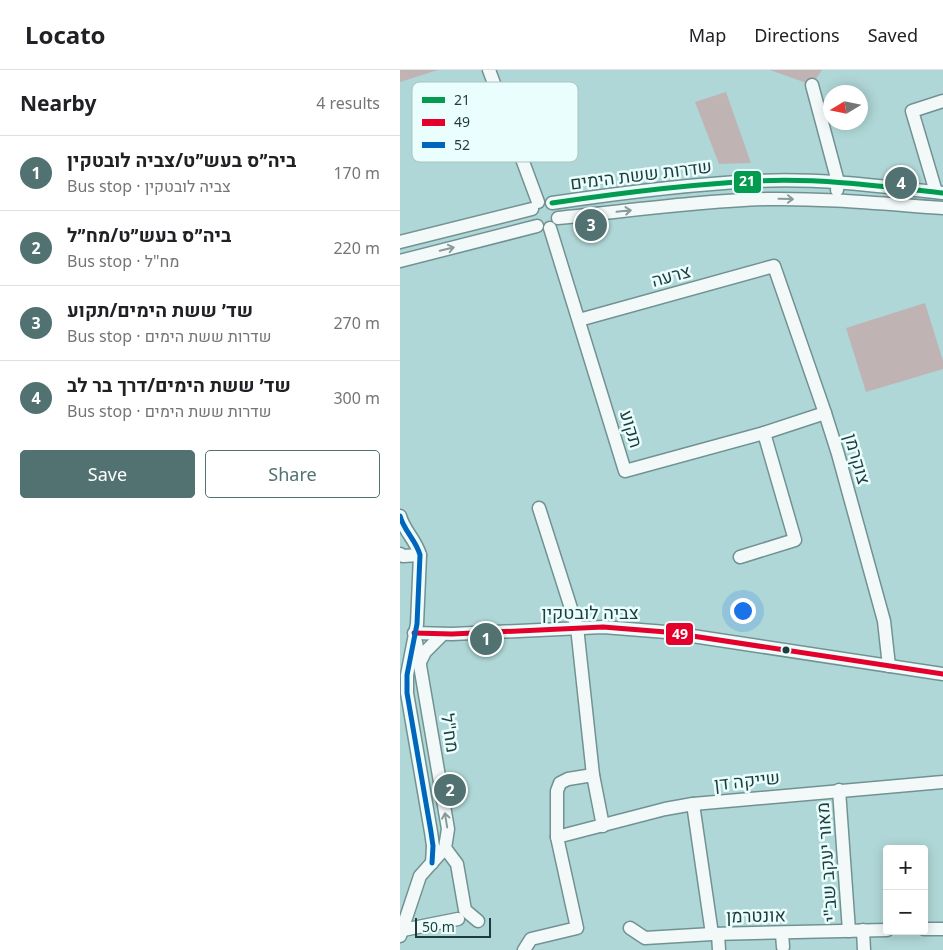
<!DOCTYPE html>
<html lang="en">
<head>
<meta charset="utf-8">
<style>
  :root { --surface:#fff; --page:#f2f2f2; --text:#202124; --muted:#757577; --line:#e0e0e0; --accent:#527272 }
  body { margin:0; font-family:"Noto Sans",Heebo,sans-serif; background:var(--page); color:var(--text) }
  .controls { position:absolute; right:15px; bottom:15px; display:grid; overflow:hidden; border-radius:5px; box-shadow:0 2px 12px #0003 }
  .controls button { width:45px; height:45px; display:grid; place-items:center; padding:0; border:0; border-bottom:1px solid var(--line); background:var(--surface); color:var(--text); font:25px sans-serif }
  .compass { position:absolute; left:423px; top:15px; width:45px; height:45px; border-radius:50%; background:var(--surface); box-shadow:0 2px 12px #0003; rotate:260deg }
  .scale { position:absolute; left:15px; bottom:12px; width:76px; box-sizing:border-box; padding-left:5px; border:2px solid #1f3c3c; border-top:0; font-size:14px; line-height:18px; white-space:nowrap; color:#1f3c3c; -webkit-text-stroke:4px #e9fefd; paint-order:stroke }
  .you { position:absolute; left:342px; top:540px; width:18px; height:18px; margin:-12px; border:4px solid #fff; border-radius:50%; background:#1a73e8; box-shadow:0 0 0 8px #1a73e833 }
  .badge { display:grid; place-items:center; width:32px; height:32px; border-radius:50%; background:var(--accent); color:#fff; font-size:16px; font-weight:700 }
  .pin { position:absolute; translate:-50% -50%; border:2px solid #fff; box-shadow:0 1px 5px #0006 }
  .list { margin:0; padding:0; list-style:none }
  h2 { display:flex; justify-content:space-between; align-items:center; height:65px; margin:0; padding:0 20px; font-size:21px }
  h2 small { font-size:16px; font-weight:400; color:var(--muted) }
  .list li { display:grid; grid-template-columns:32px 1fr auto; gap:15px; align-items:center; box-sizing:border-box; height:75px; padding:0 20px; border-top:1px solid var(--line) }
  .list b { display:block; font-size:19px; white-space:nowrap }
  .list p { margin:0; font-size:16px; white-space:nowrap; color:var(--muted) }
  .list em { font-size:16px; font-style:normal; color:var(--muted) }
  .actions { display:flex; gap:10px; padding:15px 20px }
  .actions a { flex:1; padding:11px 0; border:1px solid var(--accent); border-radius:5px; text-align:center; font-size:18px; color:var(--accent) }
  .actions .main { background:var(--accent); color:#fff }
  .map { position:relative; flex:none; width:543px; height:880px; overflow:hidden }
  header { display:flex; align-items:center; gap:30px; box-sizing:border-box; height:70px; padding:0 25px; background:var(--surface); border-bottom:1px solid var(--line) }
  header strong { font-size:24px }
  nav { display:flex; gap:28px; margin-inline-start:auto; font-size:18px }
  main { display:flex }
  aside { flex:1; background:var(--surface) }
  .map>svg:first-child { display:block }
</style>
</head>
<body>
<header>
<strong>Locato</strong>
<nav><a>Map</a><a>Directions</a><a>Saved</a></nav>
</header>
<main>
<aside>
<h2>Nearby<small>4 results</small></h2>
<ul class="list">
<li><span class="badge">1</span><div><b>ביה״ס בעש״ט/צביה לובטקין</b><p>Bus stop · צביה לובטקין</p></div><em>170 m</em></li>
<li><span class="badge">2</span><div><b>ביה״ס בעש״ט/מח״ל</b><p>Bus stop · מח&quot;ל</p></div><em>220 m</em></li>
<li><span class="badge">3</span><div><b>שד׳ ששת הימים/תקוע</b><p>Bus stop · שדרות ששת הימים</p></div><em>270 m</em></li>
<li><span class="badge">4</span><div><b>שד׳ ששת הימים/דרך בר לב</b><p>Bus stop · שדרות ששת הימים</p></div><em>300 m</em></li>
</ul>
<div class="actions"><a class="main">Save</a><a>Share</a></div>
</aside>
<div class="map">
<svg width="543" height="880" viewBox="0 0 543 880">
  <rect width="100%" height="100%" fill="#b0d7d7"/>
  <g fill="#bfb3b4">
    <path d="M0,0H38L0,12Z"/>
    <path d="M370,0H422L412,15Z"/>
    <path d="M326,22L351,93L319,94L295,32Z"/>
    <path d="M525,233L543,291V299L466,322L446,258Z"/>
  </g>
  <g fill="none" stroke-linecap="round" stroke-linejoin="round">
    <defs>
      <g id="minor">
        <path d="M89,0L138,132"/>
        <path d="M412,15L438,112L437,120"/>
        <path d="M536,122L512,41L543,31"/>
        <path d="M152,133C220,123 288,114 357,111C419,108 481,116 543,123"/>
        <path d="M158,148C228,141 298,131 367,129C426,128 485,134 543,138"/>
        <path d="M150,158L225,401L364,363L425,343"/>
        <path d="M0,172L132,139"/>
        <path d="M0,191L137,156"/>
        <path d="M179,250L374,196L425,343L438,384L484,551L489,596"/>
        <path d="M139,438L177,557L193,705L203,756"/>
        <path d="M0,446C4,461 16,470 20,485L17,554L7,605V623L31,762L33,776L32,793"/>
        <path d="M0,484L3,486L20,485"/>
        <path d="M340,487L395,470L364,363"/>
        <path d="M14,563L52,564L203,557L266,562L543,604"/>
        <path d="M20,592L25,582L43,564"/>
        <path d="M439,720L449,861"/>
        <path d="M293,734L312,864"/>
        <path d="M157,767L265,739L293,734L543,712"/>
        <path d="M45,778L57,794L65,840L78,851"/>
        <path d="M230,858L245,868L312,864L487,860"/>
        <path d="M524,859H543"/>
        <path d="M3,860L58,849"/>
        <path d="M463,860L464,880"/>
        <path d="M382,863L383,877"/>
        <path d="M318,864L319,880"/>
        <path d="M0,866L20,806L45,778L48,759L16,572"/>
        <path d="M124,880L131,869L177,858L157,767V721L160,713L168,709L193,705"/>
      </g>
    </defs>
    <use href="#minor" stroke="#729292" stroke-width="15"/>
    <use href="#minor" stroke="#f3f9f9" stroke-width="12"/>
    <defs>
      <path id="bus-1" d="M152,133C220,123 288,114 357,111C419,108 481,116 543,123"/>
      <path id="bus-2" d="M14,563L52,564L203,557L266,562L543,604"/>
      <path id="bus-3" d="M0,446C4,461 16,470 20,485L17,554L7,605V623L31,762L33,776L32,793"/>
    </defs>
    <use href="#bus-1" stroke="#e9fefd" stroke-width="9"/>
    <use href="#bus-2" stroke="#e9fefd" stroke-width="9"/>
    <use href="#bus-3" stroke="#e9fefd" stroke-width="9"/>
    <use href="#bus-1" stroke="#039b4f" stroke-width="5"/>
    <use href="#bus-2" stroke="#e4002b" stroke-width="5"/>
    <use href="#bus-3" stroke="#0065bd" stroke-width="5"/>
  </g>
  <defs><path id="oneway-shaft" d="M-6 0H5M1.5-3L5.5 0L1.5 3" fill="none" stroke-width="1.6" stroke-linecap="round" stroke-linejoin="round" transform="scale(1.25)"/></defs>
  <g stroke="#899a9a">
    <use href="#oneway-shaft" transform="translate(386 129) rotate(1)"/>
    <use href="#oneway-shaft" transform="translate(224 141) rotate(-6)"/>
    <use href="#oneway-shaft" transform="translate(47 179) rotate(-14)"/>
    <use href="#oneway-shaft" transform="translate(46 750) rotate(-99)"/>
  </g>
  <circle fill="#1f3c3c" stroke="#e9fefd" stroke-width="2" cx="386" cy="580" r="4.5"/>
  <g text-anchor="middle" stroke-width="5" stroke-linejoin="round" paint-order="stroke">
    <g font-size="18" fill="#1f3c3c" stroke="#e9fefd">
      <text transform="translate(241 105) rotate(-7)" y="6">שדרות ששת הימים</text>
      <text transform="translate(271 206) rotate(-15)" y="6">צרעה</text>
      <text transform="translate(231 359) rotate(73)" y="6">תקוע</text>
      <text transform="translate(457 389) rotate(74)" y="6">צוקרמן</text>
      <text x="190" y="549">צביה לובטקין</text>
      <text transform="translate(50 663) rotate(81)" y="6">מח"ל</text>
      <text transform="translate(347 711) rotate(-6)" y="6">שייקה דן</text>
      <text transform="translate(427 792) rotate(-94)" y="6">מאור יעקב שב"י</text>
      <text transform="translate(356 846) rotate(-1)" y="6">אונטרמן</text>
    </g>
  </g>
  <rect x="12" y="12" width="166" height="80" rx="8" fill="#e9fefd" stroke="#acc4c3" stroke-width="1"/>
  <rect x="22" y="27" width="23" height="6" fill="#039b4f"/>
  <rect x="22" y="49" width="23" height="7" fill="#e4002b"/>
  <rect x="22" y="72" width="23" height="6" fill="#0065bd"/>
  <g font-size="14" fill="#1f3c3c">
    <text x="54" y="35">21</text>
    <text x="54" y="57">49</text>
    <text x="54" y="80">52</text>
  </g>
  <g stroke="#e9fefd" stroke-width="2">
    <rect x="333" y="100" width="29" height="24" rx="5" fill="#039b4f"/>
    <rect x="265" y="552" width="29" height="24" rx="5" fill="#e4002b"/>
  </g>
  <g font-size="14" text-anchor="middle" font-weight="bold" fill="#fff">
    <text x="347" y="116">21</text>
    <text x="280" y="569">49</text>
  </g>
</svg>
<div class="controls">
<button>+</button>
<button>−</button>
</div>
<svg class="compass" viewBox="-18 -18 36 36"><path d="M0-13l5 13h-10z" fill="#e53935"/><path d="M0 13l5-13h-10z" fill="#757577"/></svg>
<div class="scale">50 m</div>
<div class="you"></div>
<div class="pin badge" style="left:86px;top:569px">1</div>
<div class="pin badge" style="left:50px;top:720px">2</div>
<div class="pin badge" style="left:191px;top:155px">3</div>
<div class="pin badge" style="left:501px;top:113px">4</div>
</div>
</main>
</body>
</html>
